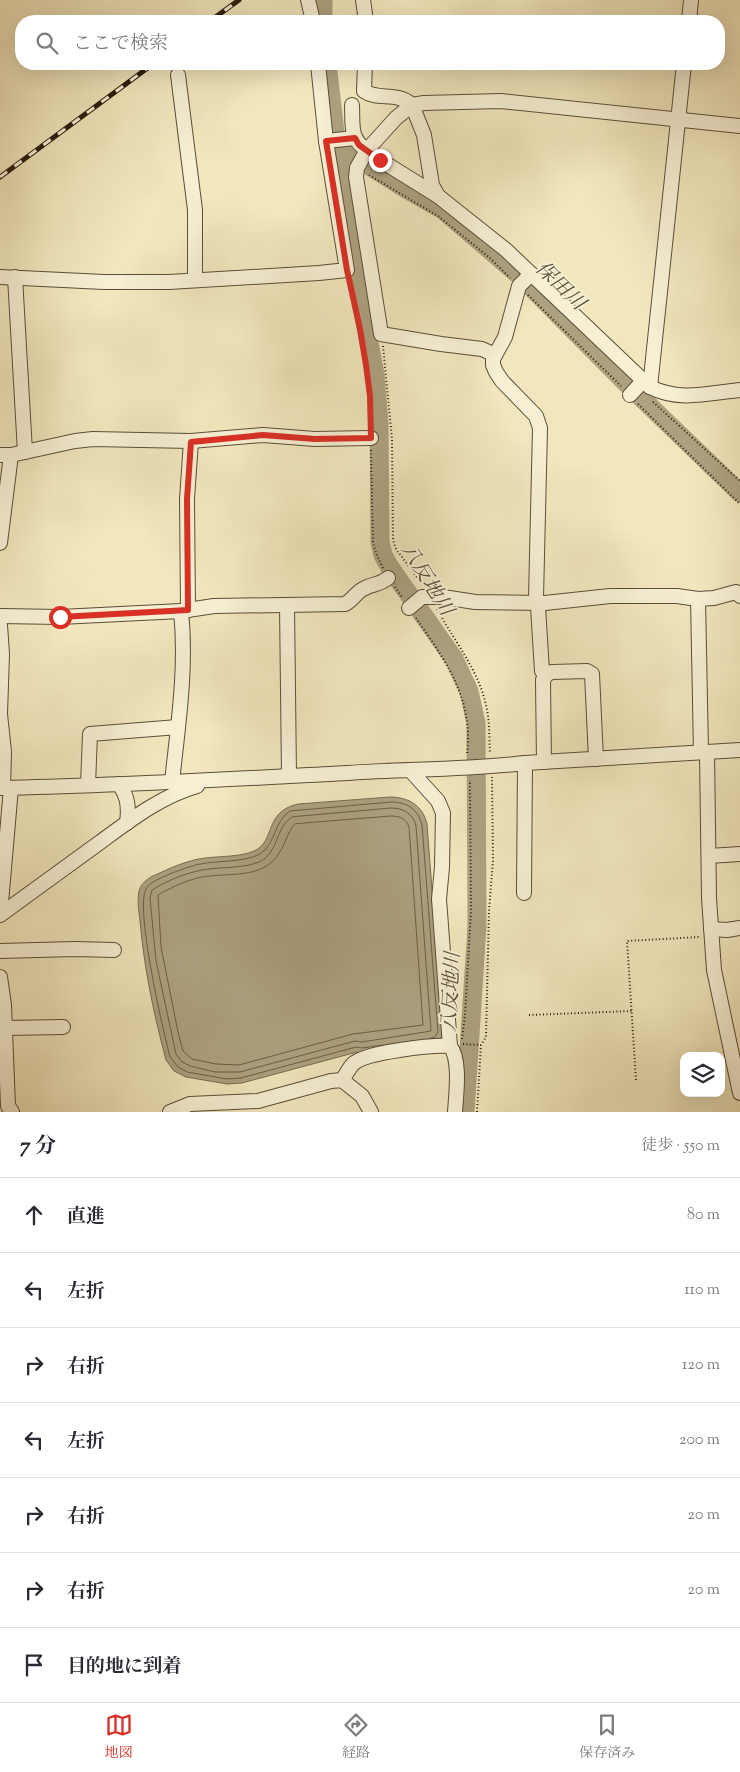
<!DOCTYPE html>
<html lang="ja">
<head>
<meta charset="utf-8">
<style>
  :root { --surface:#fff; --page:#f2f2f3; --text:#2b2b33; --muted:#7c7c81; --line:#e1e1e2; --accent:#d93025 }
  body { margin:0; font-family:"Sorts Mill Goudy","Noto Serif JP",serif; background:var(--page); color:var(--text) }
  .controls { position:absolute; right:15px; bottom:15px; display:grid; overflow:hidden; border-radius:10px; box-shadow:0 5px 20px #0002 }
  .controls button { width:45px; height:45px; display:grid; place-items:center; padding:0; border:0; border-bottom:1px solid var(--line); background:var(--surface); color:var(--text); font:25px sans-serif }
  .stop { position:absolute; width:15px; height:15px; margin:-11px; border:4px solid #d93025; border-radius:50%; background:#fff }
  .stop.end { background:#d93025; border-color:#fff; box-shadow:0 1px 5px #0008 }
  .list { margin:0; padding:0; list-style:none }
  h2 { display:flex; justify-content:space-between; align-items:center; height:65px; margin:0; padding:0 20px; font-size:21px }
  h2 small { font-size:16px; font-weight:400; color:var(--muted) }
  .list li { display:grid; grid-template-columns:32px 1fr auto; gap:15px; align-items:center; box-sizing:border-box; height:75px; padding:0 20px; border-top:1px solid var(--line) }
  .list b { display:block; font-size:19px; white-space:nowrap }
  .list em { font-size:16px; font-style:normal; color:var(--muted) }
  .icon { flex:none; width:28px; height:28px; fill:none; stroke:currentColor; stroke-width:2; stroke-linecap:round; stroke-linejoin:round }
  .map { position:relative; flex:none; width:740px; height:1112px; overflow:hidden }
  .search { position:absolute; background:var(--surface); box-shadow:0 5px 20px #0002; left:15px; right:15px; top:15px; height:55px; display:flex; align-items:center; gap:12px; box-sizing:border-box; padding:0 18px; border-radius:20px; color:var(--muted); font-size:19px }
  .sheet { height:590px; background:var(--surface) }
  nav { display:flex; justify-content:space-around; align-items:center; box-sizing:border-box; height:70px; border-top:1px solid var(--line); background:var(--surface); font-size:14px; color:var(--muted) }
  nav a { display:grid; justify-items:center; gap:2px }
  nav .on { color:var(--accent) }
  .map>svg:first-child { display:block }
</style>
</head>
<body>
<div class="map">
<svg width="740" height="1112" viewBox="0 0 740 1112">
  <rect width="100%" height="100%" fill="#f1e6bd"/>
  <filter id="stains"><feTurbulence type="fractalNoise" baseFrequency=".004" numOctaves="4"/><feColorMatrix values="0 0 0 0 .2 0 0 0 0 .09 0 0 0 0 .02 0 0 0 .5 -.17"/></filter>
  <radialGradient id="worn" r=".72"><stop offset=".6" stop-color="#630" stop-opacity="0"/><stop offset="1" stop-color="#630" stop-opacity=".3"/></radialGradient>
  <path fill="#ada180" stroke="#786c51" d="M390,797C409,797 423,806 427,824L443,1034L438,1042L363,1054L357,1052L242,1083L227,1084L186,1077L174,1071L166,1060C154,1015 144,968 140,921C139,912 137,901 139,891C141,884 146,880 151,877C168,869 187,860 205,858C221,856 240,857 254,851C276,842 263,812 298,804Z"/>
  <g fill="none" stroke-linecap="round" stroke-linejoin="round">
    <g stroke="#6b5e46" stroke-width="1">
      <path d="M391,808C403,808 413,813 416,826L431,1031L362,1042L355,1041L240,1072H215L190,1066L182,1062L176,1054L156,961L150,898L152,890C168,880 190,871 209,869C225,867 244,868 259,862C279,853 275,827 292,817Z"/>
      <path d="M391,816C399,816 406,818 409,827L423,1025L353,1034L239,1065L216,1064L192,1059L183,1051L178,1032L161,947L158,895C170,888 187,880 202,877C224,873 256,878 273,861C282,852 286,838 292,827L295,824Z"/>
      <path d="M383,1045L362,1048L356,1047L241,1078L227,1079L187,1072L178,1067L170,1057C163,1030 135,909 146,889C150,880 180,870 189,867C210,859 242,864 260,854C276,844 274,821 290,811L391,802C407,802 418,809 422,825L438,1032L435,1037L428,1039"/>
    </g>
    <g stroke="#ada180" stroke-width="19">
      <path d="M323,0V21"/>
      <path d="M327,64L335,132L350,243L375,374L379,423L380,542L383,555L389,566L454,659L469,691L476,723L477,926L465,1112"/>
      <path d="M336,135L344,150L406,189L443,210L520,276L627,384L740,493"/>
    </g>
    <defs>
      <g id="minor">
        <path d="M308,0L313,21"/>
        <path d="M363,0L366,21"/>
        <path d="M689,21L691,0"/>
        <path d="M365,64L364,91C378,101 397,91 412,105L396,118L367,150L380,160L438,196"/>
        <path d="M684,64L650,387C680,402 708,393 740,390"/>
        <path d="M178,75L195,210V280"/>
        <path d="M352,105C353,124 349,139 367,150L357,168L356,177L381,334L441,344L482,349L495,355"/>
        <path d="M326,141L355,138"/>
        <path d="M531,274L519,286L505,337L493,359V365L496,372L502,381L536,416L540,428L536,598L538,607L542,671L545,676"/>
        <path d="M0,277L104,282H169L319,273L347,270L326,141L318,64"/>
        <path d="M15,277L25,452"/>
        <path d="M650,387L506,250L438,196L432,185L424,135L412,105L424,103L501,101L740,126"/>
        <path d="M630,395L643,381"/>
        <path d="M0,455H11L75,441L93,439L191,441L263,435L315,439L371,438"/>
        <path d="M0,543L11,455"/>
        <path d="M698,599L701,752"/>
        <path d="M287,605L289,776"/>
        <path d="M409,608L422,597H443L475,602L545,603L610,596H677L698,599L714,598L736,592L740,596"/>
        <path d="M188,610L187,499L191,441"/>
        <path d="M0,616L60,617L181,611L214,606L345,604C353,600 357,591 365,588C373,584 381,584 388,578"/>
        <path d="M0,625L2,654L0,714L4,752L3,788"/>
        <path d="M707,752L709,898L714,970L740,1093"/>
        <path d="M544,762L543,680L547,674L552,672L587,671L592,674L596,759"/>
        <path d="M410,770L438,801L443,813L442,867L439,899L450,1046"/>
        <path d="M172,782C178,725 187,668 181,611"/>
        <path d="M119,784C128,797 129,807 127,823"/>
        <path d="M88,785L90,734L178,727"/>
        <path d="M0,788C116,786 232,779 348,773C407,769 467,770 525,763L740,750"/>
        <path d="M709,856L740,854"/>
        <path d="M524,893L525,763"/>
        <path d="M0,914L11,788"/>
        <path d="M0,915C33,891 66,867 99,843C129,821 161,796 197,786"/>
        <path d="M711,929L727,930L740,928"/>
        <path d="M0,951L75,949L114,950"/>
        <path d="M0,977L4,1005L8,1106L12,1112"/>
        <path d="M5,1028L63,1027"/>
        <path d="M342,1080C346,1075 349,1068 353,1064C365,1052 432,1045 450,1046C461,1060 456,1095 455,1112"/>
        <path d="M170,1112L190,1104L258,1101L331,1081L342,1080L362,1096L371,1112"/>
      </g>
    </defs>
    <use href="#minor" stroke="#5b4e38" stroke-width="16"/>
    <g stroke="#291c0b" stroke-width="2" stroke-dasharray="1 2.5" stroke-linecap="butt">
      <path d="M369,175L438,216L490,258L510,278"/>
      <path d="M349,282C360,330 369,376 371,425"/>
      <path d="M528,295L621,386"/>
      <path d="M383,346L392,439L393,540L396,549L422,584"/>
      <path d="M653,402L740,481"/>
      <path d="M638,404L740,504"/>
      <path d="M371,450L373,542L376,553L383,568"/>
      <path d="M395,587L402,597"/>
      <path d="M437,609C454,641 478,669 486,705C490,721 489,738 490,754"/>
      <path d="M416,618C436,647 461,681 466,717C469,729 468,743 467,755"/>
      <path d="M529,1015L632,1011"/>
      <path d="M462,1039L465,1015L471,911L470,780"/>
      <path d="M463,1044L481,1045"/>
      <path d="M636,1080L627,941L699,937"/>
      <path d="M477,1112L481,1045L486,1037L489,911L493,860L492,777"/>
    </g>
    <use href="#minor" stroke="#f6efd4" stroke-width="14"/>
    <defs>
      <g id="rail">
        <path d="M210,21L239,0"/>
        <path d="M0,177L153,64"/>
      </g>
    </defs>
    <use href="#rail" stroke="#291c0b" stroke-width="5"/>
    <use href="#rail" stroke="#f6efd4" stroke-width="3" stroke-dasharray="9" stroke-linecap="butt"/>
  </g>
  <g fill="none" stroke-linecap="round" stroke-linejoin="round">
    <path stroke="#d93025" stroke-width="6" d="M60,617L188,610L187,499L191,442L263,435L315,439L371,438L370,396L366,365L360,329L347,270L326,141L355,138L359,145L380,160"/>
  </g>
  <g text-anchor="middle" stroke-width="4" stroke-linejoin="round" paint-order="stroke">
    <g font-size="20" font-style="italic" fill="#5e513a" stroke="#f6efd4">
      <text transform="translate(561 285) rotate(44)" y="7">保田川</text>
      <text transform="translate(428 579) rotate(58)" y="7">八反地川</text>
      <text transform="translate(450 992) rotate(-87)" y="7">八反地川</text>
    </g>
  </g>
  <rect width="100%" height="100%" filter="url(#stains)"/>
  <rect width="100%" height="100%" fill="url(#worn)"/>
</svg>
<div class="controls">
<button><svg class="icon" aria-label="layers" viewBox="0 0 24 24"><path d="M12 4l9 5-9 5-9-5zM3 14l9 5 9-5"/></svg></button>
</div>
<div class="stop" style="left:60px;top:617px"></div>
<div class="stop end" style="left:380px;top:160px"></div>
<div class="search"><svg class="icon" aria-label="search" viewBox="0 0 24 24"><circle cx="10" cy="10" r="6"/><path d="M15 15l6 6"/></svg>ここで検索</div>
</div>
<section class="sheet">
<h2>7 分<small>徒歩 · 550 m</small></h2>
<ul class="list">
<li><svg class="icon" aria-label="ahead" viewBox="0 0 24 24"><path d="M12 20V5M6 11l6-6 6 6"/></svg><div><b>直進</b></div><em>80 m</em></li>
<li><svg class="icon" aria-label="left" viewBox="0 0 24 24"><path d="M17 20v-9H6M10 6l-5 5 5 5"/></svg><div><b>左折</b></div><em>110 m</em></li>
<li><svg class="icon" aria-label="right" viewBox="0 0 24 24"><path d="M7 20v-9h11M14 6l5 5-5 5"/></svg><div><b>右折</b></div><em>120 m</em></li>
<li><svg class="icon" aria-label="left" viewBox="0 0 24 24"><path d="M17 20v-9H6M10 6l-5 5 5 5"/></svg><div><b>左折</b></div><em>200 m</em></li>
<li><svg class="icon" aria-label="right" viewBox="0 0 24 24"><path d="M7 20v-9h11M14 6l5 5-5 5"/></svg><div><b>右折</b></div><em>20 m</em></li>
<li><svg class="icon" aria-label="right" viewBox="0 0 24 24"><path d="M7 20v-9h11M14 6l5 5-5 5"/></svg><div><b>右折</b></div><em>20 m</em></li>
<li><svg class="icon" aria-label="arrive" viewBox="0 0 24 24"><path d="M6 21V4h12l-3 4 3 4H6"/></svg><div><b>目的地に到着</b></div></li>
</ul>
</section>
<nav>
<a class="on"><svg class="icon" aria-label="map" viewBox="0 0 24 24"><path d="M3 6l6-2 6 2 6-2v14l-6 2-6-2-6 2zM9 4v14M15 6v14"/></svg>地図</a>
<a><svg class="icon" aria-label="directions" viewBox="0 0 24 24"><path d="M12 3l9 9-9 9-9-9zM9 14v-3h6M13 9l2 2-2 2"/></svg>経路</a>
<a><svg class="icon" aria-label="saved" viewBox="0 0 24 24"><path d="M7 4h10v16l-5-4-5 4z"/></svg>保存済み</a>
</nav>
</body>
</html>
